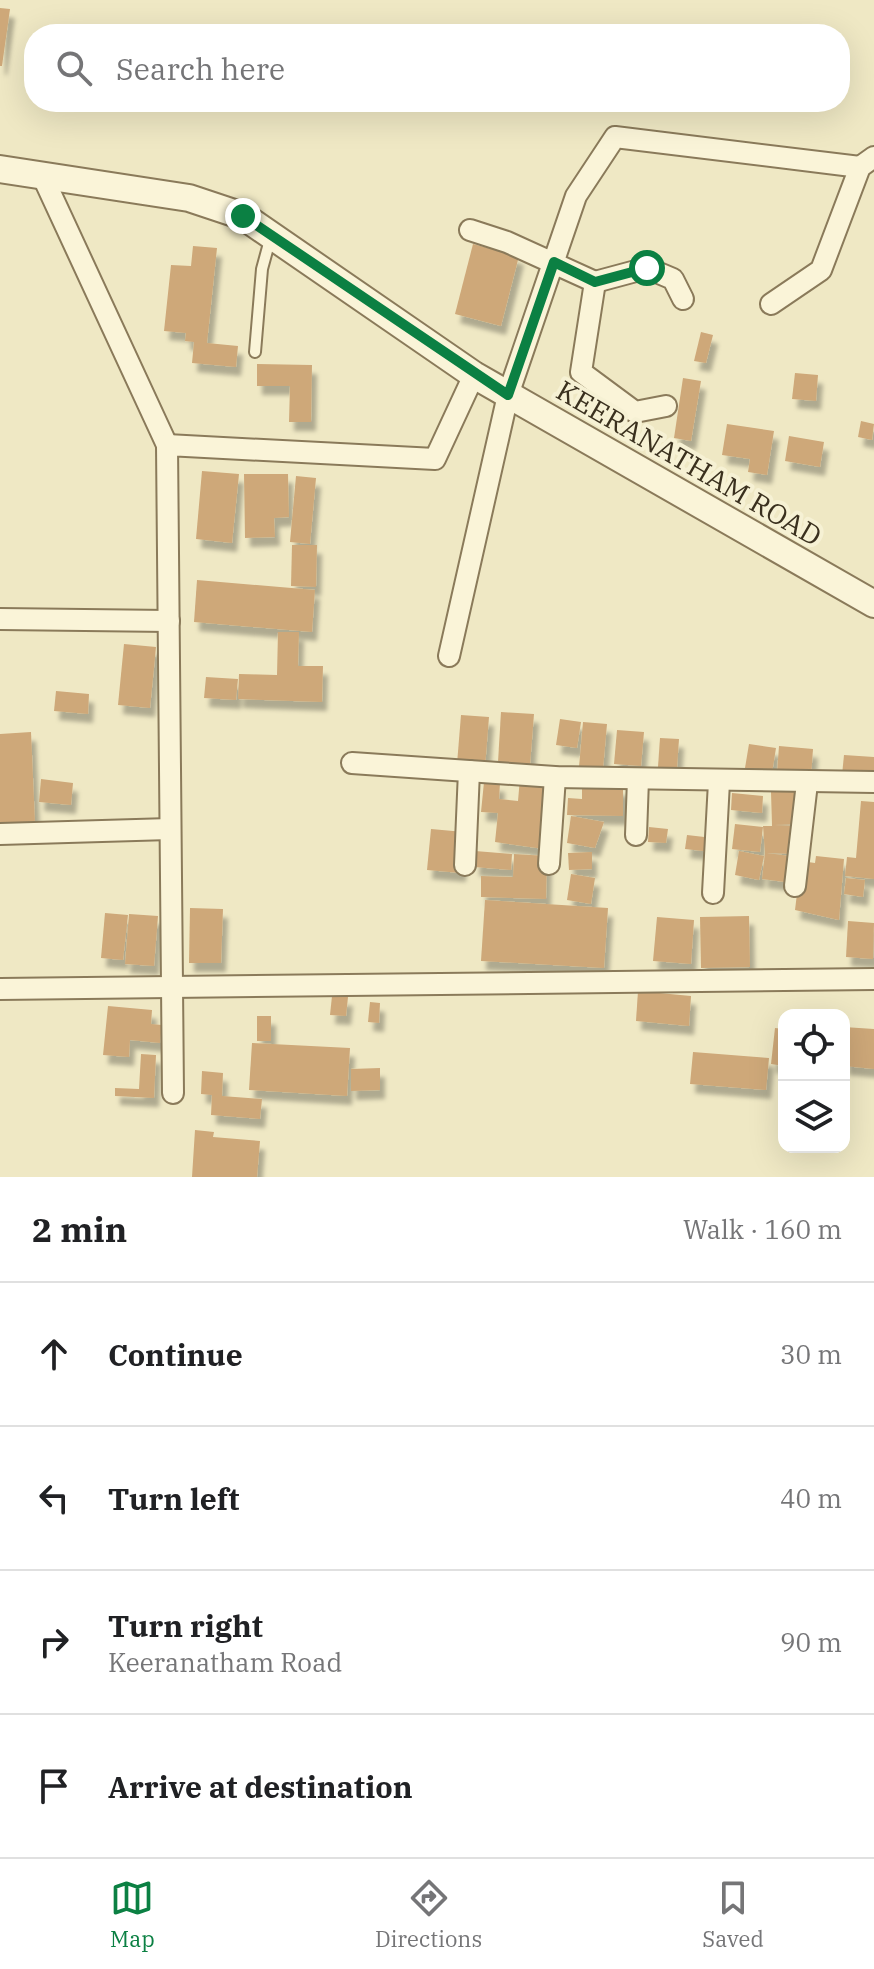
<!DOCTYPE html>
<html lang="en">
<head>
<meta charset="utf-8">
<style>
  :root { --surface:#fff; --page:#f2f2f2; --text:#202124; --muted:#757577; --line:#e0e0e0; --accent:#0b8043 }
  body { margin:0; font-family:"IBM Plex Serif",serif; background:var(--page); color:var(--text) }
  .controls { position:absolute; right:24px; bottom:24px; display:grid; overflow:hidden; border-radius:16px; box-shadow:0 8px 32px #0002 }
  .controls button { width:72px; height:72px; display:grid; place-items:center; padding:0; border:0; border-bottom:2px solid var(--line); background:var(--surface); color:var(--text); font:40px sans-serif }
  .stop { position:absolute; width:24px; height:24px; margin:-18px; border:6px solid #0b8043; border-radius:50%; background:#fff }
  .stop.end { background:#0b8043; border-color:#fff; box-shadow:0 2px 8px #0008 }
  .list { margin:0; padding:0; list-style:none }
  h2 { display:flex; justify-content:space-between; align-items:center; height:104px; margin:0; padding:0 32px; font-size:34px }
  h2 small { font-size:26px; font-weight:400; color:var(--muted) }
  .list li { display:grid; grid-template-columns:52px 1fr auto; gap:24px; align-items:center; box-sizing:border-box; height:144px; padding:0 32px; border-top:2px solid var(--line) }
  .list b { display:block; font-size:30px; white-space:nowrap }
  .list p { margin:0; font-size:26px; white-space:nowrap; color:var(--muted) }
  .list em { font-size:26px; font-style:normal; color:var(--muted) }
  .icon { flex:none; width:44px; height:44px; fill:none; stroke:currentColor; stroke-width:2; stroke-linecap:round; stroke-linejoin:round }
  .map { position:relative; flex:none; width:874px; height:1177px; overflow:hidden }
  .search { position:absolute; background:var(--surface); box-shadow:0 8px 32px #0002; left:24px; right:24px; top:24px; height:88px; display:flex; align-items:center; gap:20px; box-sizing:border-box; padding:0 28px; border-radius:32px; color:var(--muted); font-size:30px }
  .sheet { height:680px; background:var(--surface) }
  nav { display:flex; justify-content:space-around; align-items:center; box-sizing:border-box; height:112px; border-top:2px solid var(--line); background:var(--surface); font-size:22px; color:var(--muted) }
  nav a { display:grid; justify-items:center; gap:4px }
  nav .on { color:var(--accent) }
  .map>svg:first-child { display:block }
</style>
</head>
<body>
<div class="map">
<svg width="874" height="1177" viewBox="0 0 874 1177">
  <defs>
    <filter id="shadow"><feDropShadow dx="5" dy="9" stdDeviation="2" flood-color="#0004"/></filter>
  </defs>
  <rect width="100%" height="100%" fill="#efe8c4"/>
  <g fill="#cea879" filter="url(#shadow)">
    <path d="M0,8L10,9L2,66H0Z"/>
    <path d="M473,244L519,256L501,326L455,314Z"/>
    <path d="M193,246L217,248L207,343L238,346L236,367L192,363L194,342L185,341L186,333L164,331L171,265L191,266Z"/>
    <path d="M701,332L713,335L706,363L694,361Z"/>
    <path d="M257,364L312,365L311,422H289L290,386H257Z"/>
    <path d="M795,373L818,375L816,401L792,399Z"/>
    <path d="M683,378L701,381L691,441L674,438Z"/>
    <path d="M861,421L874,424L872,440L858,437Z"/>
    <path d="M727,424L774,431L767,475L748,472L750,459L722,455Z"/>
    <path d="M789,436L824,442L820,467L785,461Z"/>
    <path d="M202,471L239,474L232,543L196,539Z"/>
    <path d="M244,474H288L289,517L274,518L275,537L245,538Z"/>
    <path d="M296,476L316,478L310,544L290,542Z"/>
    <path d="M292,545H317L316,587L291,586Z"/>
    <path d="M197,580L315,590L312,632L194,622Z"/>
    <path d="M278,632H299L298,666H323L322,702L238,699L239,674L277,675Z"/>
    <path d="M124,644L156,647L150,708L118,705Z"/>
    <path d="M206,677L238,679L236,700L204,698Z"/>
    <path d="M56,691L89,694L88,714L54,711Z"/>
    <path d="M501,712L534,714L530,765L498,762Z"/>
    <path d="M461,715L489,717L485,767L457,764Z"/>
    <path d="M560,719L581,722L577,748L556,745Z"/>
    <path d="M583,722L607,724L603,769L579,767Z"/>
    <path d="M617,730L644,732L641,766L614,764Z"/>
    <path d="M31,732L35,823L0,824V734Z"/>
    <path d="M660,738L679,739L677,768L658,767Z"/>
    <path d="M749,744L776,748L772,773L745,768Z"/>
    <path d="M779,746L813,749L811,777L777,774Z"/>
    <path d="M844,755L874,757V777L842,775Z"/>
    <path d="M520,778L550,781L544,849L495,842L498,813L481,812L484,782L500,783L499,799L518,801Z"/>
    <path d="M41,779L73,783L71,805L39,802Z"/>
    <path d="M582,786L623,787V816L567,815L568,798L582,799Z"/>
    <path d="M797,791L798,824L775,825L795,826V854L767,853L797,857L793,883L762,879L765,853L763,826H772L771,792Z"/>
    <path d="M732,793L763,796L762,813L731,810Z"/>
    <path d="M861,801L874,802V879L845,876L847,857L856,858Z"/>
    <path d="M571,816L604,822L595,848L567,843Z"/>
    <path d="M735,824L763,827L760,852L732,849Z"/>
    <path d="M649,827L668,829L666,843L648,842Z"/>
    <path d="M431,829L464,832L461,873L427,870Z"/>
    <path d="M687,835L713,838L712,852L685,849Z"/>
    <path d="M475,851L512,854L511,870L474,867Z"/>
    <path d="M739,851L764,856L759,880L735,875Z"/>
    <path d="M592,852V869L569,870L568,853Z"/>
    <path d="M514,854L547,856L546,899L481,897V876L513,877Z"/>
    <path d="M816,856L844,859L839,920L795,910L801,861L815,863Z"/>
    <path d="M571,874L595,878L591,904L567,900Z"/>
    <path d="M846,878L865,880L863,897L844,894Z"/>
    <path d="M485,900L608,908L604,968L481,961Z"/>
    <path d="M190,908L223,909L221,963H189Z"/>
    <path d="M105,913L128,915L123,960L101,958Z"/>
    <path d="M129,914L158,916L154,966L125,964Z"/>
    <path d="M749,916L750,967L701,968L700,917Z"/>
    <path d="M657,917L694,920L691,964L653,961Z"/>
    <path d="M848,921L874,923L873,959L846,957Z"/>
    <path d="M638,991L691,996L689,1026L636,1021Z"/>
    <path d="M332,996L348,997L346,1016L330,1015Z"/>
    <path d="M370,1002L380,1003L379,1023L368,1022Z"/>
    <path d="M108,1006L152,1010L151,1024L162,1025L160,1043L130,1040L129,1057L103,1055Z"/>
    <rect x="257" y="1016" width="14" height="25"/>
    <path d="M844,1027L874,1029V1069L844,1066Z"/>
    <path d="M775,1028L784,1029V1066L771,1064Z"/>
    <path d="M252,1043L350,1048L347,1096L249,1090Z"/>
    <path d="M693,1052L769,1058L766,1090L690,1084Z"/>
    <path d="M141,1054L156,1055L154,1098L115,1096V1088L139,1089Z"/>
    <path d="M380,1068V1090L351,1091V1069Z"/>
    <path d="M202,1071L223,1073L222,1096L262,1099L260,1119L211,1115L212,1095L201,1094Z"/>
    <path d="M195,1130L214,1132L213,1137L260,1141L257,1177H192Z"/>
  </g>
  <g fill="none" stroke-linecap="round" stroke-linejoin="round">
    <defs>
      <path id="service" d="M255,352L262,269L271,236"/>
      <g id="minor">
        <path d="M42,175L167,445"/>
        <path d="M470,230L507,242L595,282L581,372L635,412L666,406"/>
        <path d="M595,282L647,268L673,279L683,299"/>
        <path d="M771,304L821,270L860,167L874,157"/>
        <path d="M0,619L169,621"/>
        <path d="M449,656L508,395L576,196L615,137L860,167"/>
        <path d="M352,763L555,777L874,782"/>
        <path d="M0,834L170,829"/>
        <path d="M636,835L638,779"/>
        <path d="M549,864L555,777"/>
        <path d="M465,865L469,771"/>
        <path d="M795,886L807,783"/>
        <path d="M713,893L719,782"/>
        <path d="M0,989L874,979"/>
        <path d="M173,1093L167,445L435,459L474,375"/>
      </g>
      <path id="tertiary" d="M0,169L189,198L243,216L474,375L874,604"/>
    </defs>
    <use href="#service" stroke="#8a7a5a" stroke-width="14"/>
    <use href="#minor" stroke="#8a7a5a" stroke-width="24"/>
    <use href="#tertiary" stroke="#8a7a5a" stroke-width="30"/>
    <use href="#service" stroke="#faf4d8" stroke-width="10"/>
    <use href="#minor" stroke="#faf4d8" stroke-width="20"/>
    <use href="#tertiary" stroke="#faf4d8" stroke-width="26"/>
  </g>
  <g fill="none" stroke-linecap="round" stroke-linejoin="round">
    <path stroke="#0b8043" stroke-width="10" d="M243,216L508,395L554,262L595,282L647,268"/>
  </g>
  <g text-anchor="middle" stroke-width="8" stroke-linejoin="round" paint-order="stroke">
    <g font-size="28" fill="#3a301e" stroke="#f6f1d4">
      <text transform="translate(689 463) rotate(30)" y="10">KEERANATHAM ROAD</text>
    </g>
  </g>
</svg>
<div class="controls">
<button><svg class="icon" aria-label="locate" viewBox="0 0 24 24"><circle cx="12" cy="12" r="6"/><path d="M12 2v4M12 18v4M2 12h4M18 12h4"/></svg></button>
<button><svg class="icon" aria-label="layers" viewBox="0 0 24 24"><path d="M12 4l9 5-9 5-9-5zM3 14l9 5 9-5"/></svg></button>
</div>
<div class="stop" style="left:647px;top:268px"></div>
<div class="stop end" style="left:243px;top:216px"></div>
<div class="search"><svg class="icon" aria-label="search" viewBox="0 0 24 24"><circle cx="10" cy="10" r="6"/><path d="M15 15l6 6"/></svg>Search here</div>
</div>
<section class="sheet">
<h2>2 min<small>Walk · 160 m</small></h2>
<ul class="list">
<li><svg class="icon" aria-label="ahead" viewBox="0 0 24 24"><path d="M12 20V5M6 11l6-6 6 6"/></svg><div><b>Continue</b></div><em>30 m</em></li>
<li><svg class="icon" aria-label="left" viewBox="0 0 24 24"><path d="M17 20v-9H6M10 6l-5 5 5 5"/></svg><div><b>Turn left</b></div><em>40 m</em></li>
<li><svg class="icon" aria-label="right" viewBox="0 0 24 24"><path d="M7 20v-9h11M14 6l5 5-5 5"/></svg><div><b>Turn right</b><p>Keeranatham Road</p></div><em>90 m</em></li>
<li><svg class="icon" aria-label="arrive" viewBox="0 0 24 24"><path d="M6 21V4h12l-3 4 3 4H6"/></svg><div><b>Arrive at destination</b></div></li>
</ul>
</section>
<nav>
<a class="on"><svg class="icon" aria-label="map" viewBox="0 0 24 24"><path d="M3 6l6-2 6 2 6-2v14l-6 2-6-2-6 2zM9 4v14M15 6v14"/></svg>Map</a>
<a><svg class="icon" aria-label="directions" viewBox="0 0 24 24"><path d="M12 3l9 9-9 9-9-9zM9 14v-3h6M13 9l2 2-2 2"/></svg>Directions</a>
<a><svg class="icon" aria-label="saved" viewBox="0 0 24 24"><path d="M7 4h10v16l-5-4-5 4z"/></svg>Saved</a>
</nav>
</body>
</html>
